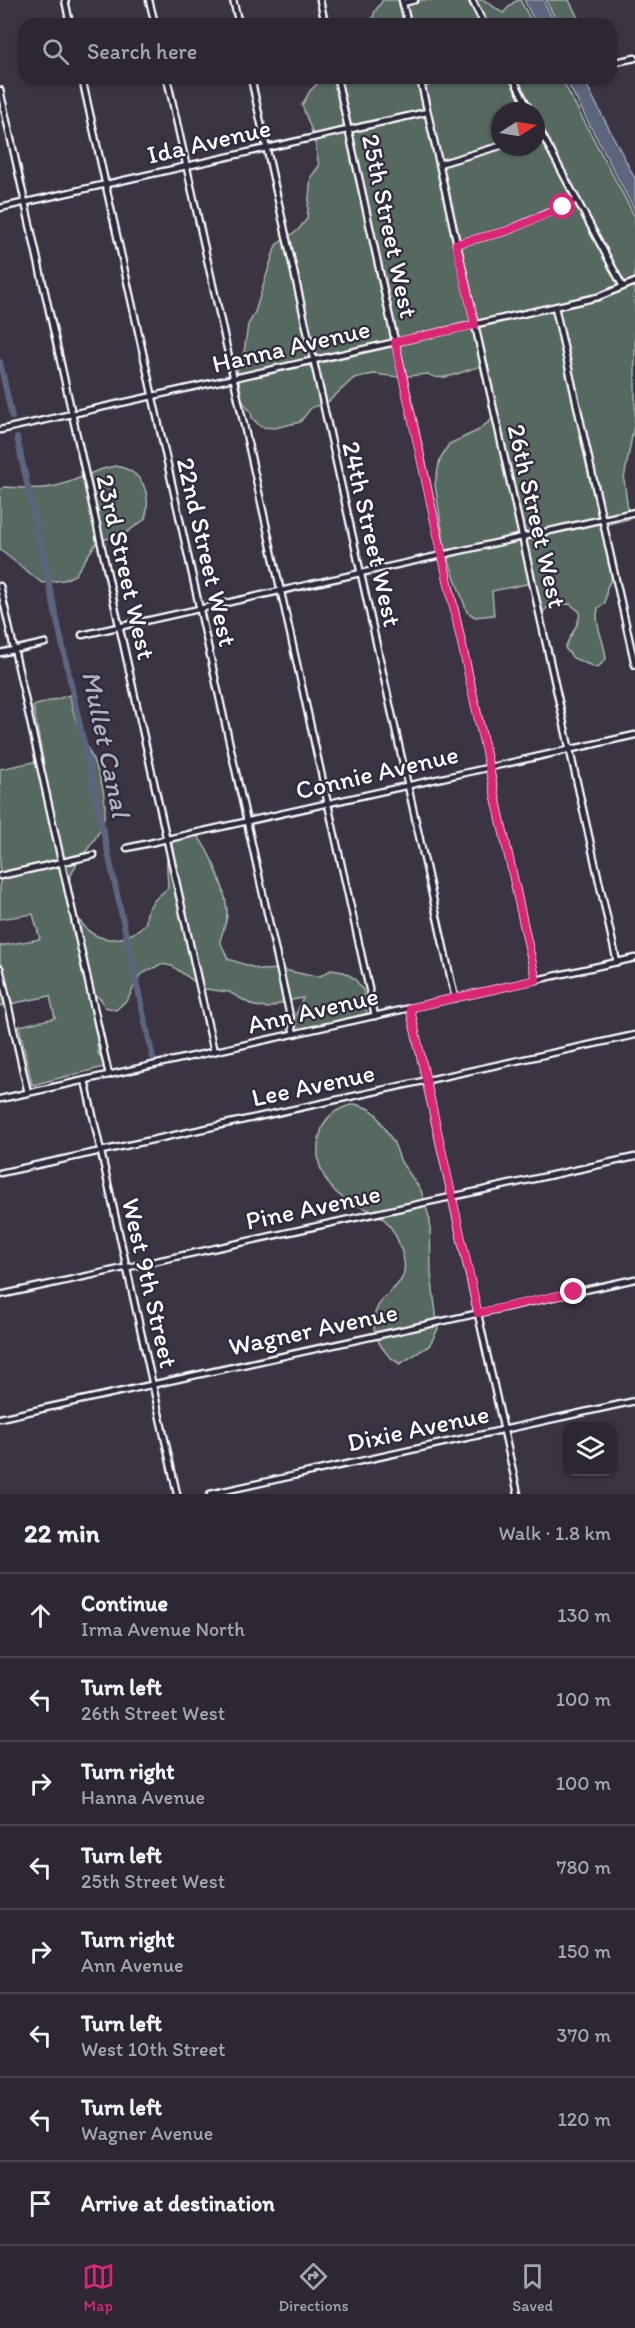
<!DOCTYPE html>
<html lang="en">
<head>
<meta charset="utf-8">
<style>
  :root { --surface:#2c2732; --page:#342f3a; --text:#f1f3f6; --muted:#a6a5ac; --line:#48444d; --accent:#db2777 }
  body { margin:0; font-family:Itim,sans-serif; background:var(--page); color:var(--text) }
  .controls { position:absolute; right:18px; bottom:18px; display:grid; overflow:hidden; border-radius:12px; box-shadow:0 2px 4px #0004 }
  .controls button { width:54px; height:54px; display:grid; place-items:center; padding:0; border:0; border-bottom:2px solid var(--line); background:var(--surface); color:var(--text); font:30px sans-serif }
  .compass { position:absolute; left:491px; top:102px; width:54px; height:54px; border-radius:50%; background:var(--surface); box-shadow:0 2px 4px #0004; rotate:78deg }
  .stop { position:absolute; width:18px; height:18px; margin:-14px; border:4px solid #db2777; border-radius:50%; background:#fff }
  .stop.end { background:#db2777; border-color:#fff; box-shadow:0 2px 6px #0008 }
  .list { margin:0; padding:0; list-style:none }
  h2 { display:flex; justify-content:space-between; align-items:center; height:78px; margin:0; padding:0 24px; font-size:26px }
  h2 small { font-size:20px; font-weight:400; color:var(--muted) }
  .list li { display:grid; grid-template-columns:39px 1fr auto; gap:18px; align-items:center; box-sizing:border-box; height:84px; padding:0 24px; border-top:2px solid var(--line) }
  .list b { display:block; font-size:22px; white-space:nowrap }
  .list p { margin:0; font-size:20px; white-space:nowrap; color:var(--muted) }
  .list em { font-size:20px; font-style:normal; color:var(--muted) }
  .icon { flex:none; width:33px; height:33px; fill:none; stroke:currentColor; stroke-width:2; stroke-linecap:round; stroke-linejoin:round }
  .map { position:relative; flex:none; width:635px; height:1494px; overflow:hidden }
  .search { position:absolute; background:var(--surface); box-shadow:0 2px 4px #0004; left:18px; right:18px; top:18px; height:66px; display:flex; align-items:center; gap:15px; box-sizing:border-box; padding:0 21px; border-radius:18px; color:var(--muted); font-size:22px }
  .sheet { height:750px; background:var(--surface) }
  nav { display:flex; justify-content:space-around; align-items:center; box-sizing:border-box; height:84px; border-top:2px solid var(--line); background:var(--surface); font-size:16px; color:var(--muted) }
  nav a { display:grid; justify-items:center; gap:3px }
  nav .on { color:var(--accent) }
  .map>svg:first-child { display:block }
</style>
</head>
<body>
<div class="map">
<svg width="635" height="1494" viewBox="0 0 635 1494">
  <rect width="100%" height="100%" fill="#3b3443"/>
  <filter id="ink" filterUnits="userSpaceOnUse"><feTurbulence type="fractalNoise" baseFrequency=".0167" numOctaves="2"/><feDisplacementMap in="SourceGraphic" scale="12" xChannelSelector="R" yChannelSelector="G"/><feConvolveMatrix kernelMatrix="1 2 1 2 8 2 1 2 1" color-interpolation-filters="sRGB"/></filter>
  <g filter="url(#ink)">
    <g fill="#566961" stroke="#aab4b0" stroke-width="1.5" fill-rule="evenodd">
      <path d="M383,0H484L503,13L514,2L520,0L533,24H371L375,11Z"/>
      <path d="M546,0H569L581,24H558Z"/>
      <path d="M323,78H561L635,217V292L633,297L635,306V420L624,479L629,519L604,525L614,575L607,587L605,603L598,608C594,627 605,640 606,659L597,668L573,658L565,648C570,634 579,627 580,612L570,604L550,605L540,615L532,583L492,591L494,615L475,617L467,612L445,550L435,484L440,459L449,444L477,431L496,416L488,365L479,364V367C463,370 441,384 428,374L399,377L374,374L354,378L329,401L311,408L300,422L275,428L261,427L252,418L251,412L242,401L237,367L244,352L248,325L255,312L276,245L298,230L307,219L311,177L319,166L314,137L302,105L310,91ZM500,111H536V147H500Z"/>
      <path d="M115,466C143,470 152,494 145,519L126,533L97,542L75,575L64,580L42,583L0,550V490L4,487C26,488 45,491 66,483C83,477 97,469 115,466Z"/>
      <path d="M70,695C75,737 104,764 105,807C106,853 46,864 78,918C86,930 94,938 110,939C125,940 136,933 146,923C145,906 156,898 168,888C167,859 161,843 191,829C208,844 227,890 227,914C227,923 222,932 220,941L228,959L261,970L280,969L307,975L320,976L331,970L344,972L355,979L363,990L367,1014L292,1035L293,1021L303,998L286,1001L269,1008L254,1006L229,992L205,989L172,966L161,964L140,975L128,999L116,1010L105,1007L101,999L93,994L98,1053L108,1066L32,1085L19,1026L55,1018L50,996L0,1006V946L40,939L33,914L0,919V769L43,760L33,706Z"/>
      <path d="M355,1104L370,1109L376,1114L394,1143L401,1162L421,1190L430,1220L431,1274L438,1329L429,1346L400,1364C381,1353 366,1328 378,1306C388,1288 408,1285 404,1261C401,1246 395,1231 385,1220C373,1208 358,1208 344,1199C323,1184 313,1160 320,1135C324,1116 337,1108 355,1104Z"/>
    </g>
    <g fill="#5c657e" stroke="#9da3b2" stroke-width="1.5">
      <path d="M524,0H543L555,24H536Z"/>
      <path d="M565,78H583L635,179V211Z"/>
    </g>
    <g fill="none" stroke-linecap="round" stroke-linejoin="round">
      <g stroke="#5c657e" stroke-width="6">
        <path d="M0,362L12,417"/>
        <path d="M17,438L153,1058"/>
      </g>
      <defs>
        <g id="street">
          <path d="M65,0L70,24"/>
          <path d="M149,0L155,24"/>
          <path d="M233,0L239,24"/>
          <path d="M320,0L325,24"/>
          <path d="M402,0L408,24"/>
          <path d="M472,0L484,24"/>
          <path d="M403,3L415,0"/>
          <path d="M611,63L635,58"/>
          <path d="M82,78L294,1034"/>
          <path d="M167,78L375,1016"/>
          <path d="M251,78L455,998"/>
          <path d="M337,78L536,980"/>
          <path d="M420,78L617,962"/>
          <path d="M513,78L530,111"/>
          <path d="M421,83L442,78"/>
          <path d="M0,90L214,1052"/>
          <path d="M536,123L622,285"/>
          <path d="M439,164L500,146"/>
          <path d="M0,208L427,112"/>
          <path d="M456,244L507,231L577,200"/>
          <path d="M555,307L635,665"/>
          <path d="M0,430L598,297L635,282"/>
          <path d="M0,586L109,1075"/>
          <path d="M82,635L635,512"/>
          <path d="M0,653L45,643"/>
          <path d="M127,848L635,735"/>
          <path d="M0,876L94,855"/>
          <path d="M0,968L28,1093"/>
          <path d="M410,1008L518,1494"/>
          <path d="M85,1080L177,1494"/>
          <path d="M0,1099L635,958"/>
          <path d="M0,1173L635,1035"/>
          <path d="M0,1295L635,1157"/>
          <path d="M0,1418L635,1279"/>
          <path d="M210,1494L635,1401"/>
        </g>
      </defs>
      <use href="#street" stroke="#fff" stroke-width="9"/>
      <use href="#street" stroke="#2f2a3d" stroke-width="4.5"/>
    </g>
  </g>
  <g fill="none" stroke-linecap="round" stroke-linejoin="round" filter="url(#ink)">
    <path stroke="#db2777" stroke-width="8" d="M563,207L507,231L456,244L475,325L395,342L536,980L410,1008L478,1313L574,1292"/>
  </g>
  <g text-anchor="middle" stroke-width="4.5" stroke-linejoin="round" paint-order="stroke">
    <g font-size="26" fill="#fff" stroke="#2f2a3d">
      <text transform="translate(209 141) rotate(-13)" y="9">Ida Avenue</text>
      <text transform="translate(390 226) rotate(78)" y="9">25th Street West</text>
      <text transform="translate(291 346) rotate(-13)" y="9">Hanna Avenue</text>
      <text transform="translate(537 516) rotate(77)" y="9">26th Street West</text>
      <text transform="translate(372 534) rotate(77)" y="9">24th Street West</text>
      <text transform="translate(207 552) rotate(77)" y="9">22nd Street West</text>
      <text transform="translate(126 567) rotate(77)" y="9">23rd Street West</text>
      <text transform="translate(377 772) rotate(-13)" y="9">Connie Avenue</text>
      <text transform="translate(313 1010) rotate(-13)" y="9">Ann Avenue</text>
      <text transform="translate(313 1085) rotate(-12)" y="9">Lee Avenue</text>
      <text transform="translate(313 1207) rotate(-12)" y="9">Pine Avenue</text>
      <text transform="translate(150 1283) rotate(77)" y="9">West 9th Street</text>
      <text transform="translate(313 1329) rotate(-12)" y="9">Wagner Avenue</text>
      <text transform="translate(418 1428) rotate(-12)" y="9">Dixie Avenue</text>
    </g>
    <g font-size="27" font-style="italic" fill="#aeb2be" stroke="#2f2a3d">
      <text transform="translate(106 744) rotate(78)" y="9">Mullet Canal</text>
    </g>
  </g>
</svg>
<div class="controls">
<button><svg class="icon" aria-label="layers" viewBox="0 0 24 24"><path d="M12 4l9 5-9 5-9-5zM3 14l9 5 9-5"/></svg></button>
</div>
<svg class="compass" viewBox="-18 -18 36 36"><path d="M0-13l5 13h-10z" fill="#e53935"/><path d="M0 13l5-13h-10z" fill="#a6a5ac"/></svg>
<div class="stop" style="left:563px;top:207px"></div>
<div class="stop end" style="left:574px;top:1292px"></div>
<div class="search"><svg class="icon" aria-label="search" viewBox="0 0 24 24"><circle cx="10" cy="10" r="6"/><path d="M15 15l6 6"/></svg>Search here</div>
</div>
<section class="sheet">
<h2>22 min<small>Walk · 1.8 km</small></h2>
<ul class="list">
<li><svg class="icon" aria-label="ahead" viewBox="0 0 24 24"><path d="M12 20V5M6 11l6-6 6 6"/></svg><div><b>Continue</b><p>Irma Avenue North</p></div><em>130 m</em></li>
<li><svg class="icon" aria-label="left" viewBox="0 0 24 24"><path d="M17 20v-9H6M10 6l-5 5 5 5"/></svg><div><b>Turn left</b><p>26th Street West</p></div><em>100 m</em></li>
<li><svg class="icon" aria-label="right" viewBox="0 0 24 24"><path d="M7 20v-9h11M14 6l5 5-5 5"/></svg><div><b>Turn right</b><p>Hanna Avenue</p></div><em>100 m</em></li>
<li><svg class="icon" aria-label="left" viewBox="0 0 24 24"><path d="M17 20v-9H6M10 6l-5 5 5 5"/></svg><div><b>Turn left</b><p>25th Street West</p></div><em>780 m</em></li>
<li><svg class="icon" aria-label="right" viewBox="0 0 24 24"><path d="M7 20v-9h11M14 6l5 5-5 5"/></svg><div><b>Turn right</b><p>Ann Avenue</p></div><em>150 m</em></li>
<li><svg class="icon" aria-label="left" viewBox="0 0 24 24"><path d="M17 20v-9H6M10 6l-5 5 5 5"/></svg><div><b>Turn left</b><p>West 10th Street</p></div><em>370 m</em></li>
<li><svg class="icon" aria-label="left" viewBox="0 0 24 24"><path d="M17 20v-9H6M10 6l-5 5 5 5"/></svg><div><b>Turn left</b><p>Wagner Avenue</p></div><em>120 m</em></li>
<li><svg class="icon" aria-label="arrive" viewBox="0 0 24 24"><path d="M6 21V4h12l-3 4 3 4H6"/></svg><div><b>Arrive at destination</b></div></li>
</ul>
</section>
<nav>
<a class="on"><svg class="icon" aria-label="map" viewBox="0 0 24 24"><path d="M3 6l6-2 6 2 6-2v14l-6 2-6-2-6 2zM9 4v14M15 6v14"/></svg>Map</a>
<a><svg class="icon" aria-label="directions" viewBox="0 0 24 24"><path d="M12 3l9 9-9 9-9-9zM9 14v-3h6M13 9l2 2-2 2"/></svg>Directions</a>
<a><svg class="icon" aria-label="saved" viewBox="0 0 24 24"><path d="M7 4h10v16l-5-4-5 4z"/></svg>Saved</a>
</nav>
</body>
</html>
